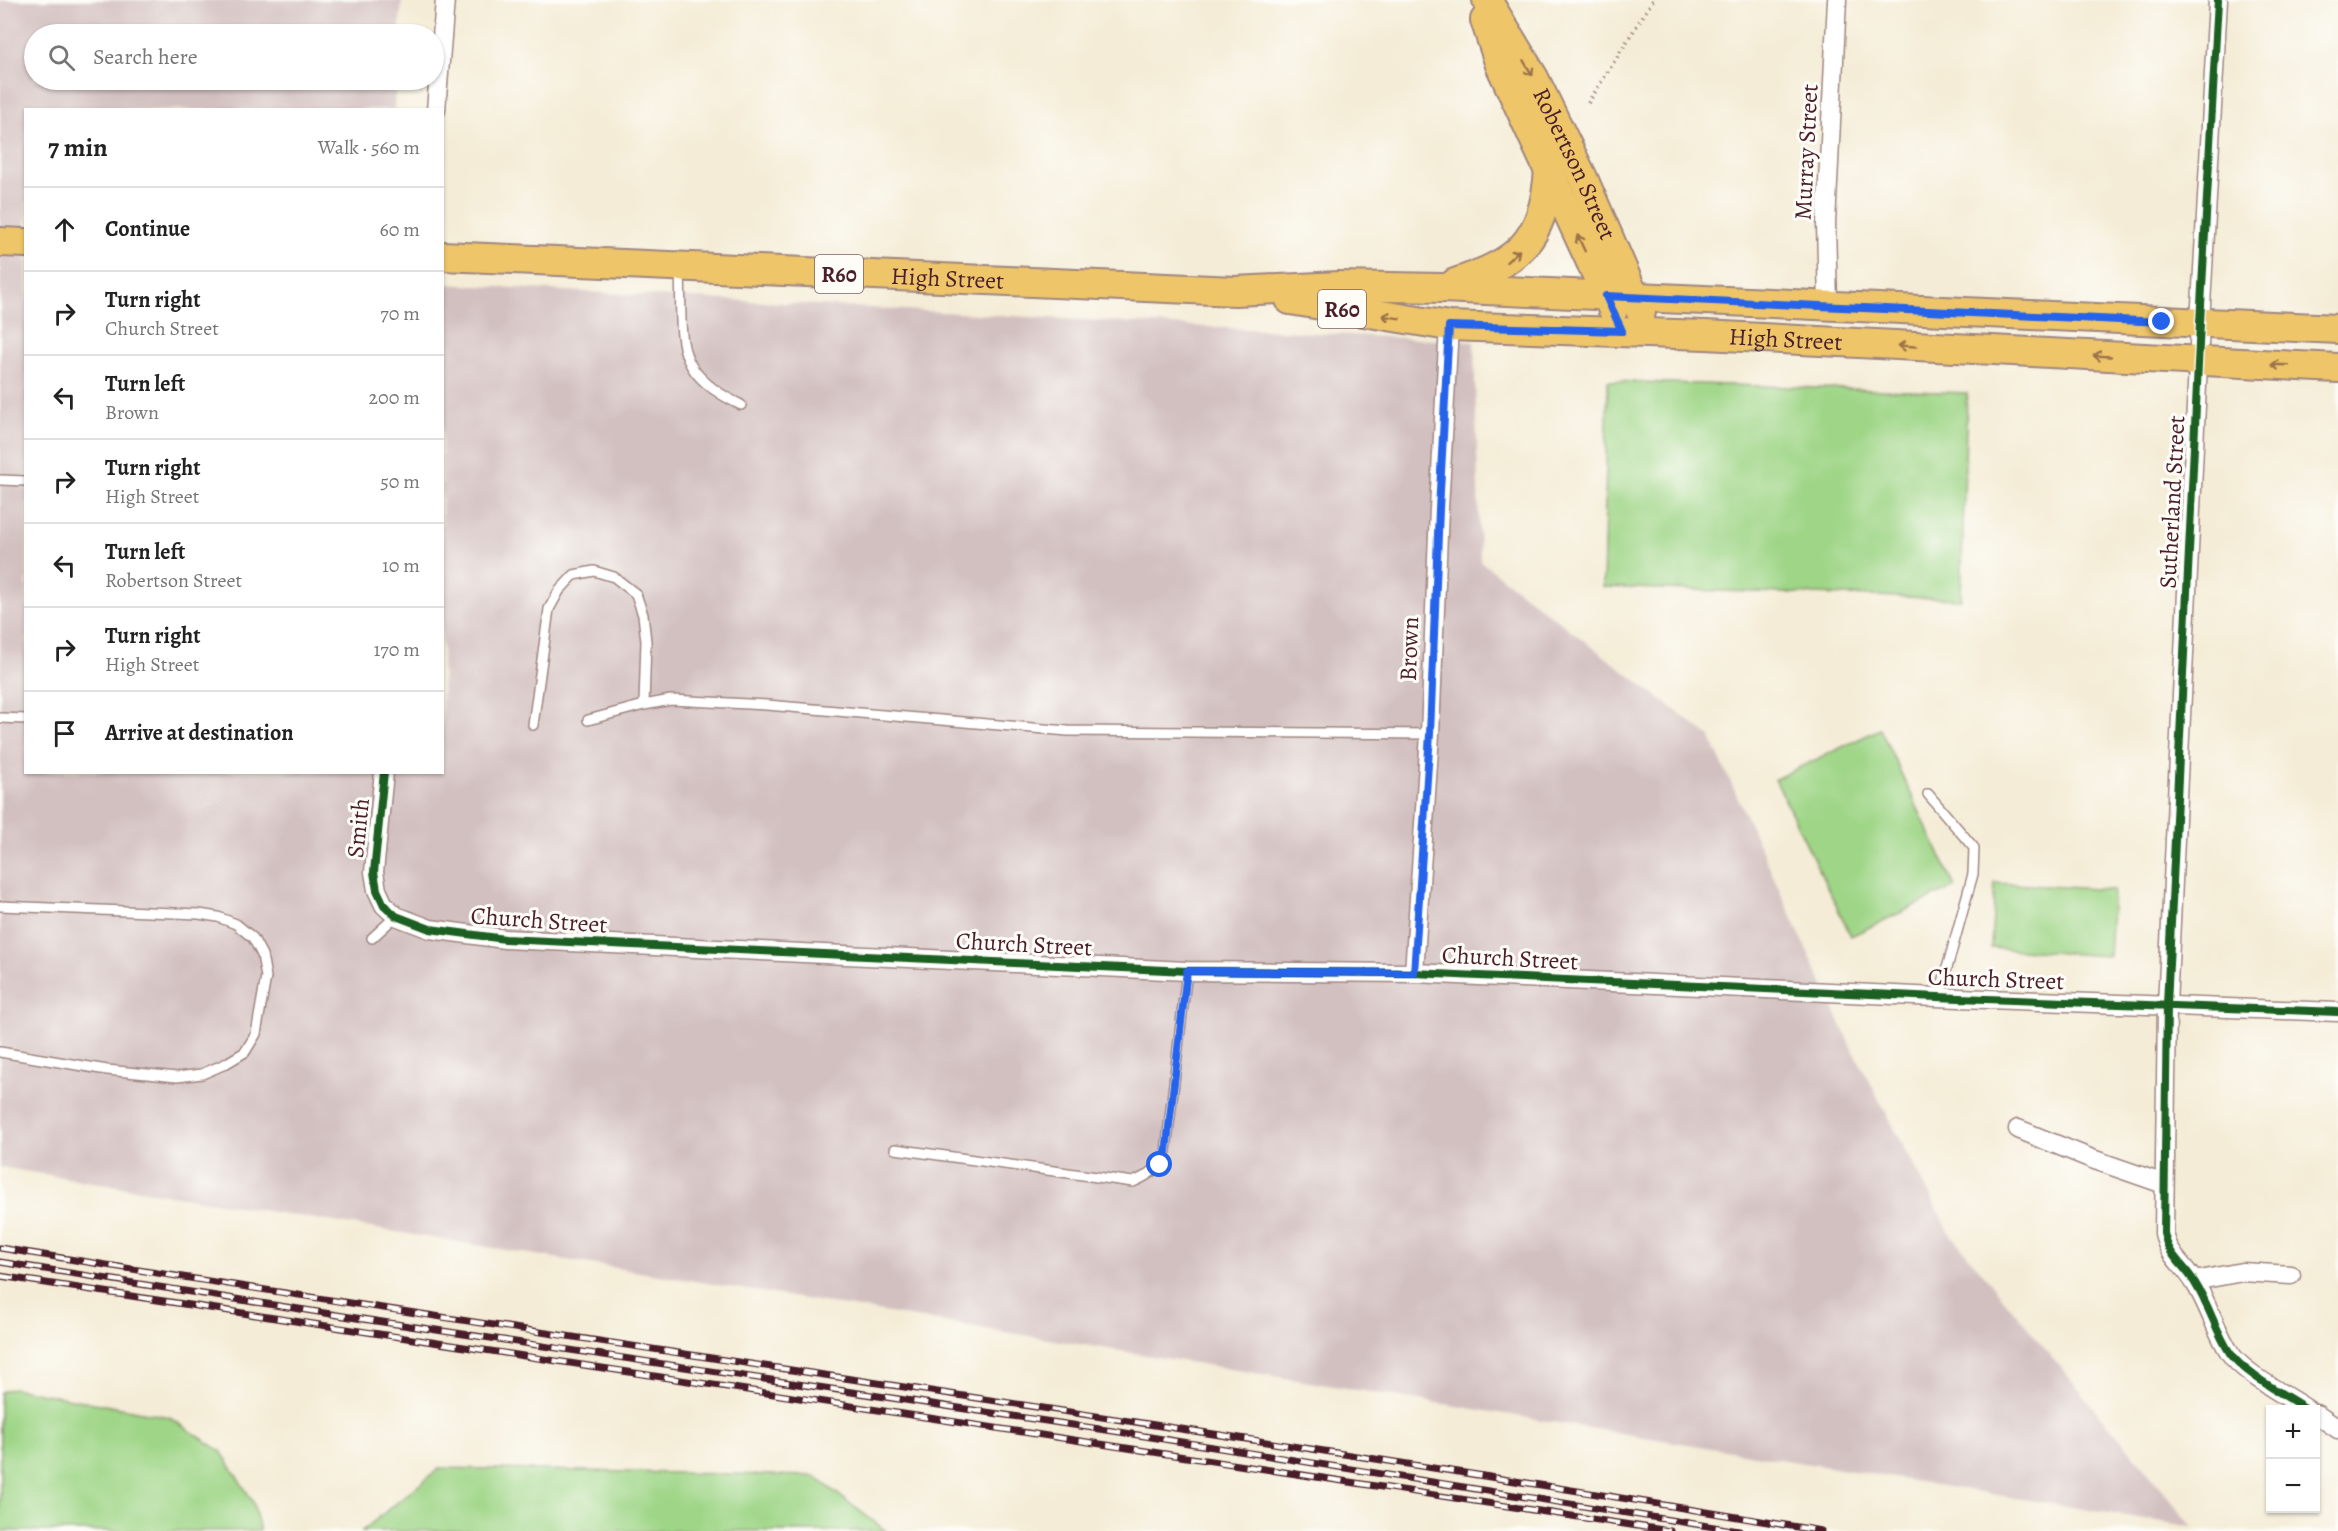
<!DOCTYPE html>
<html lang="en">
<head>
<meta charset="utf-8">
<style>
  :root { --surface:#fff; --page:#f2f2f2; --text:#222; --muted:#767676; --line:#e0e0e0 }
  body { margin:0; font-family:Alegreya,serif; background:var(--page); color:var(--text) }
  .controls { position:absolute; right:18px; bottom:18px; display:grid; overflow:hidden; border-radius:0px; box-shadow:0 2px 4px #0004 }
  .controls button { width:54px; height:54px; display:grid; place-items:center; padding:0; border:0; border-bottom:2px solid var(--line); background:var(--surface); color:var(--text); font:30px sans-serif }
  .stop { position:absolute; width:18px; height:18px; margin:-14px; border:4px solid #2563eb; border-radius:50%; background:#fff }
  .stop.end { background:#2563eb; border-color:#fff; box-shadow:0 2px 6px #0008 }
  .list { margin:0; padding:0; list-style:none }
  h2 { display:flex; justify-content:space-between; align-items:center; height:78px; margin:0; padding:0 24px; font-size:26px }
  h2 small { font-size:20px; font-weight:400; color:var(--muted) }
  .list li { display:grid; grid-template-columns:39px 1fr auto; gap:18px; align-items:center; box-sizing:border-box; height:84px; padding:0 24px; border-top:2px solid var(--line) }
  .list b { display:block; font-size:22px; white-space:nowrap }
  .list p { margin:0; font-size:20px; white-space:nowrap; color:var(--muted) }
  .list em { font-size:20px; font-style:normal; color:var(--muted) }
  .icon { flex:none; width:33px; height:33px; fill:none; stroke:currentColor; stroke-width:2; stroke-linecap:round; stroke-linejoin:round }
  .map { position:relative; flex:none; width:2338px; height:1531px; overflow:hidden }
  .search { position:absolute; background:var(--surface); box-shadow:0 2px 4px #0004; left:24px; top:24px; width:420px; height:66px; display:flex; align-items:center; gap:15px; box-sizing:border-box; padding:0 21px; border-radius:33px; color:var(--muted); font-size:22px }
  .panel { position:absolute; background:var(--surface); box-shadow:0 2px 4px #0004; left:24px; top:108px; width:420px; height:666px; border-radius:0px }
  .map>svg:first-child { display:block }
</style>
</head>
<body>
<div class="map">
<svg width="2338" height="1531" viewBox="0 0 2338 1531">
  <rect width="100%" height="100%" fill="#fdfcf7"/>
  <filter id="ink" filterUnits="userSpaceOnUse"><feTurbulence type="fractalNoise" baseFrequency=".0167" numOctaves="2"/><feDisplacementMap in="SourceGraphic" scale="12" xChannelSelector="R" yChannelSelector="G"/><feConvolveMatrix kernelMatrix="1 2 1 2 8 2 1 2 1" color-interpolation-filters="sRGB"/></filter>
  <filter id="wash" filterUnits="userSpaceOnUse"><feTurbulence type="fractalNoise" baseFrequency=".008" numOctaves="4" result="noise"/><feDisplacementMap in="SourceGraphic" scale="24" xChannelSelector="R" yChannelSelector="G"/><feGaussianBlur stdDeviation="1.35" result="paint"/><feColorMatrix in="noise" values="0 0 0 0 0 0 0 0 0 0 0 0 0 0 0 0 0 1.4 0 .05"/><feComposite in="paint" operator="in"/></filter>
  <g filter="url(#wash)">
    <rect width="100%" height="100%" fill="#f4ecd6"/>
    <path fill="#d2bfc0" d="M0,0H402L399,34H34V80H396L394,109L26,110V772H442L443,284L1474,342L1480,561L1710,737L1851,1047L1951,1235L2193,1527L0,1167Z"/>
    <g fill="#9ed586" stroke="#747a58" stroke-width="1.5">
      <path d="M1608,381L1967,393L1961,599L1603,587Z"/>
      <path d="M1880,729L1955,887L1851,936L1775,779Z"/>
      <path d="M1995,883L2113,890L2109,956L1991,948Z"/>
      <path d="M13,1388L169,1417L221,1451L253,1502L260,1531H0V1392Z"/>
      <path d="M440,1468L814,1476L886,1531H362Z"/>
    </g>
  </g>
  <g filter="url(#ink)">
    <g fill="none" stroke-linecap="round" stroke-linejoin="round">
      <defs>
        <g id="lane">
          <path d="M680,270C683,340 670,371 741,405"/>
          <path d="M0,480L26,481"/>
          <path d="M0,718L26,719"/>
          <path d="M588,720L644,705L671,700L767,705L1068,731L1430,734"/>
          <path d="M533,725L549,609L559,591L574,575L594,571L614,577L636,594L643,615L646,641L644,705"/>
          <path d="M1928,794L1974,848L1973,874L1939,997"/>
          <path d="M0,906L199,914L218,917L236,924L253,938L262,955L266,977L256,1034L245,1052L225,1064L202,1074L177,1077L107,1070L0,1052"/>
          <path d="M372,938L396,916"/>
          <path d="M895,1149L1133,1182C1150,1175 1159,1168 1166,1151L1187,971"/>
        </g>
        <g id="street">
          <path d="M2218,0L2200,323L2167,1005L2164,1233C2169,1258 2183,1263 2195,1283C2209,1305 2216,1332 2230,1353C2243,1373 2287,1396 2308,1410"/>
          <path d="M436,110L445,0"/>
          <path d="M1828,305L1826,223L1837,0"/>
          <path d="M384,772L374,872L377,890L384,905L396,916L430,929L505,939L1187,971L1414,973L1959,998L2338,1012"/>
          <path d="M1414,973L1430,734L1439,509L1449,326"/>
          <path d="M2018,1129L2092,1159L2164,1184"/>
          <path d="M2194,1281L2242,1272L2291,1275"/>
          <path d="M2316,1414L2338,1429"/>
        </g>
        <g id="primary">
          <path id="s1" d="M1487,0L1534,78L1583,178L1641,312"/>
          <path d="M1485,20L1500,65L1613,310"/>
          <path d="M0,242L26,243"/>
          <path id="s2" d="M442,256L1235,291L1339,286L1442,288L2338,329"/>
          <path d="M1455,283C1519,262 1543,241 1549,171"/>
          <path id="s3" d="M1290,300L1449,326L1705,335L2338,368"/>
        </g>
      </defs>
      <use href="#lane" stroke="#9f8680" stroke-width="12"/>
      <use href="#street" stroke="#9f8680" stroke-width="21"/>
      <use href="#primary" stroke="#9f8680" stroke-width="32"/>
      <path stroke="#9f8680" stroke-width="4" stroke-dasharray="1.5 4.5" stroke-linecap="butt" d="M1588,103L1653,0"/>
      <use href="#lane" stroke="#fff" stroke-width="9"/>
      <use href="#street" stroke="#fff" stroke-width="18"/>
      <use href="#primary" stroke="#eec569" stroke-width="28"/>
      <defs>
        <g id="rail">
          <path d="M0,1248C607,1346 1215,1429 1821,1531"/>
          <path d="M0,1262L369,1320L1113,1431L1739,1531"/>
          <path d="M0,1276L1670,1531"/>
        </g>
      </defs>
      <use href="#rail" stroke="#4a1f2b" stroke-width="7"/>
      <use href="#rail" stroke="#fdfcf7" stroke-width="4.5" stroke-dasharray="14" stroke-linecap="butt"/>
      <defs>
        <g id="cycleway">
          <path d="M2218,0L2200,323L2167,1005L2164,1233C2169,1258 2183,1263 2195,1283C2209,1305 2216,1332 2230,1353C2243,1373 2287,1396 2308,1410"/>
          <path d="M384,772L374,872L377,890L384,905L396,916L430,929L505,939L1187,971L1414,973L1959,998L2338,1012"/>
        </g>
      </defs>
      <use href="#cycleway" stroke="#fdfcf7" stroke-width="11"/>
      <use href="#cycleway" stroke="#1b5e20" stroke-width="8"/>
    </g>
    <defs><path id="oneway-shaft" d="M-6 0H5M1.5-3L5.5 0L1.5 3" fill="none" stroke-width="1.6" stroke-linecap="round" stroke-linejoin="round" transform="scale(1.5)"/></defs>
    <g stroke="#9c724a">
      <use href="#oneway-shaft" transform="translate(1528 68) rotate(59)"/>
      <use href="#oneway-shaft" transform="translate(1581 243) rotate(-115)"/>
      <use href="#oneway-shaft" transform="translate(1513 256) rotate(-42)"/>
      <use href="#oneway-shaft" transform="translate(1391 317) rotate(-171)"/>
      <use href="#oneway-shaft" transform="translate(1907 346) rotate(-177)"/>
      <use href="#oneway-shaft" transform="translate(2102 356) rotate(-177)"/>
      <use href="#oneway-shaft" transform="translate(2280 365) rotate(-178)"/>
    </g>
  </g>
  <g fill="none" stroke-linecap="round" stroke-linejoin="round" filter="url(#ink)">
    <path stroke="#2563eb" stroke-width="8" d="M1160,1165L1166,1152L1187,971L1414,973L1430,734L1439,509L1449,326L1622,331L1606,296L2162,322"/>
  </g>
  <g text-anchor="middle" stroke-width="6" stroke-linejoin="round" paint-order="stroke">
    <g fill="#fdfcf7" stroke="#806168" stroke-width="1.5">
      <rect x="815" y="255" width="48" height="38" rx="4.5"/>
      <rect x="1318" y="290" width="48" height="38" rx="4.5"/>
    </g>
    <g font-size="22" font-weight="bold" fill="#4a1f2b">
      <text x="839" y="282">R60</text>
      <text x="1342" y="317">R60</text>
    </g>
    <g font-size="24" fill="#4a1f2b" stroke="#fdfcf7">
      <text transform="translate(1806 152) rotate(-87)" y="8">Murray Street</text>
      <text dy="8" stroke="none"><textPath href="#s1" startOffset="186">Robertson Street</textPath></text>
      <text dy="8" stroke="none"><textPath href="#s2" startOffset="506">High Street</textPath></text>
      <text dy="8" stroke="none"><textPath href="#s3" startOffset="498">High Street</textPath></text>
      <text transform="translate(2172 502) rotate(-87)" y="8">Sutherland Street</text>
      <text transform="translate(1409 649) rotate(-88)" y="8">Brown</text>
      <text transform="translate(358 828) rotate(-84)" y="8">Smith</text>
      <text transform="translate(539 920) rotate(4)" y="8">Church Street</text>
      <text transform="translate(1024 944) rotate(3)" y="8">Church Street</text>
      <text transform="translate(1510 958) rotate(3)" y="8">Church Street</text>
      <text transform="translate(1996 979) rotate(2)" y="8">Church Street</text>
    </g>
  </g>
</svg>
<div class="controls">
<button>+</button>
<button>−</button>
</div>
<div class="stop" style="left:1160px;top:1165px"></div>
<div class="stop end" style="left:2162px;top:322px"></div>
<div class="search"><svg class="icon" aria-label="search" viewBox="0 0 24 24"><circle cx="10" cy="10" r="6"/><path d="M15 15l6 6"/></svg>Search here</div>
<section class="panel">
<h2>7 min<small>Walk · 560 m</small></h2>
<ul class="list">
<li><svg class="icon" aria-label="ahead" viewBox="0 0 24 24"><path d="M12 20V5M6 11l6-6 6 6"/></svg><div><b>Continue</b></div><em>60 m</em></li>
<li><svg class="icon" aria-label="right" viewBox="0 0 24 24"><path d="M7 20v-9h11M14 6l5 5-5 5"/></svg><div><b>Turn right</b><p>Church Street</p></div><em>70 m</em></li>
<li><svg class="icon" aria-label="left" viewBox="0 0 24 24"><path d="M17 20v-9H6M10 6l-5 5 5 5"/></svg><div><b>Turn left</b><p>Brown</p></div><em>200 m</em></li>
<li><svg class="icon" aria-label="right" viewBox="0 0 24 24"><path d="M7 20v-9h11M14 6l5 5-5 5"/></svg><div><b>Turn right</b><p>High Street</p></div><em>50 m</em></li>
<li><svg class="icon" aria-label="left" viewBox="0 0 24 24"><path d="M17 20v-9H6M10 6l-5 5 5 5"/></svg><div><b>Turn left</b><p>Robertson Street</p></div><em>10 m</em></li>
<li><svg class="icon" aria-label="right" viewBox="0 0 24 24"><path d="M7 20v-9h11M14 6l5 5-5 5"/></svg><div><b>Turn right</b><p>High Street</p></div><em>170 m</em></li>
<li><svg class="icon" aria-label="arrive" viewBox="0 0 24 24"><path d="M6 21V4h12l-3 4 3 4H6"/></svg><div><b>Arrive at destination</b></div></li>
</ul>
</section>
</div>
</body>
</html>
